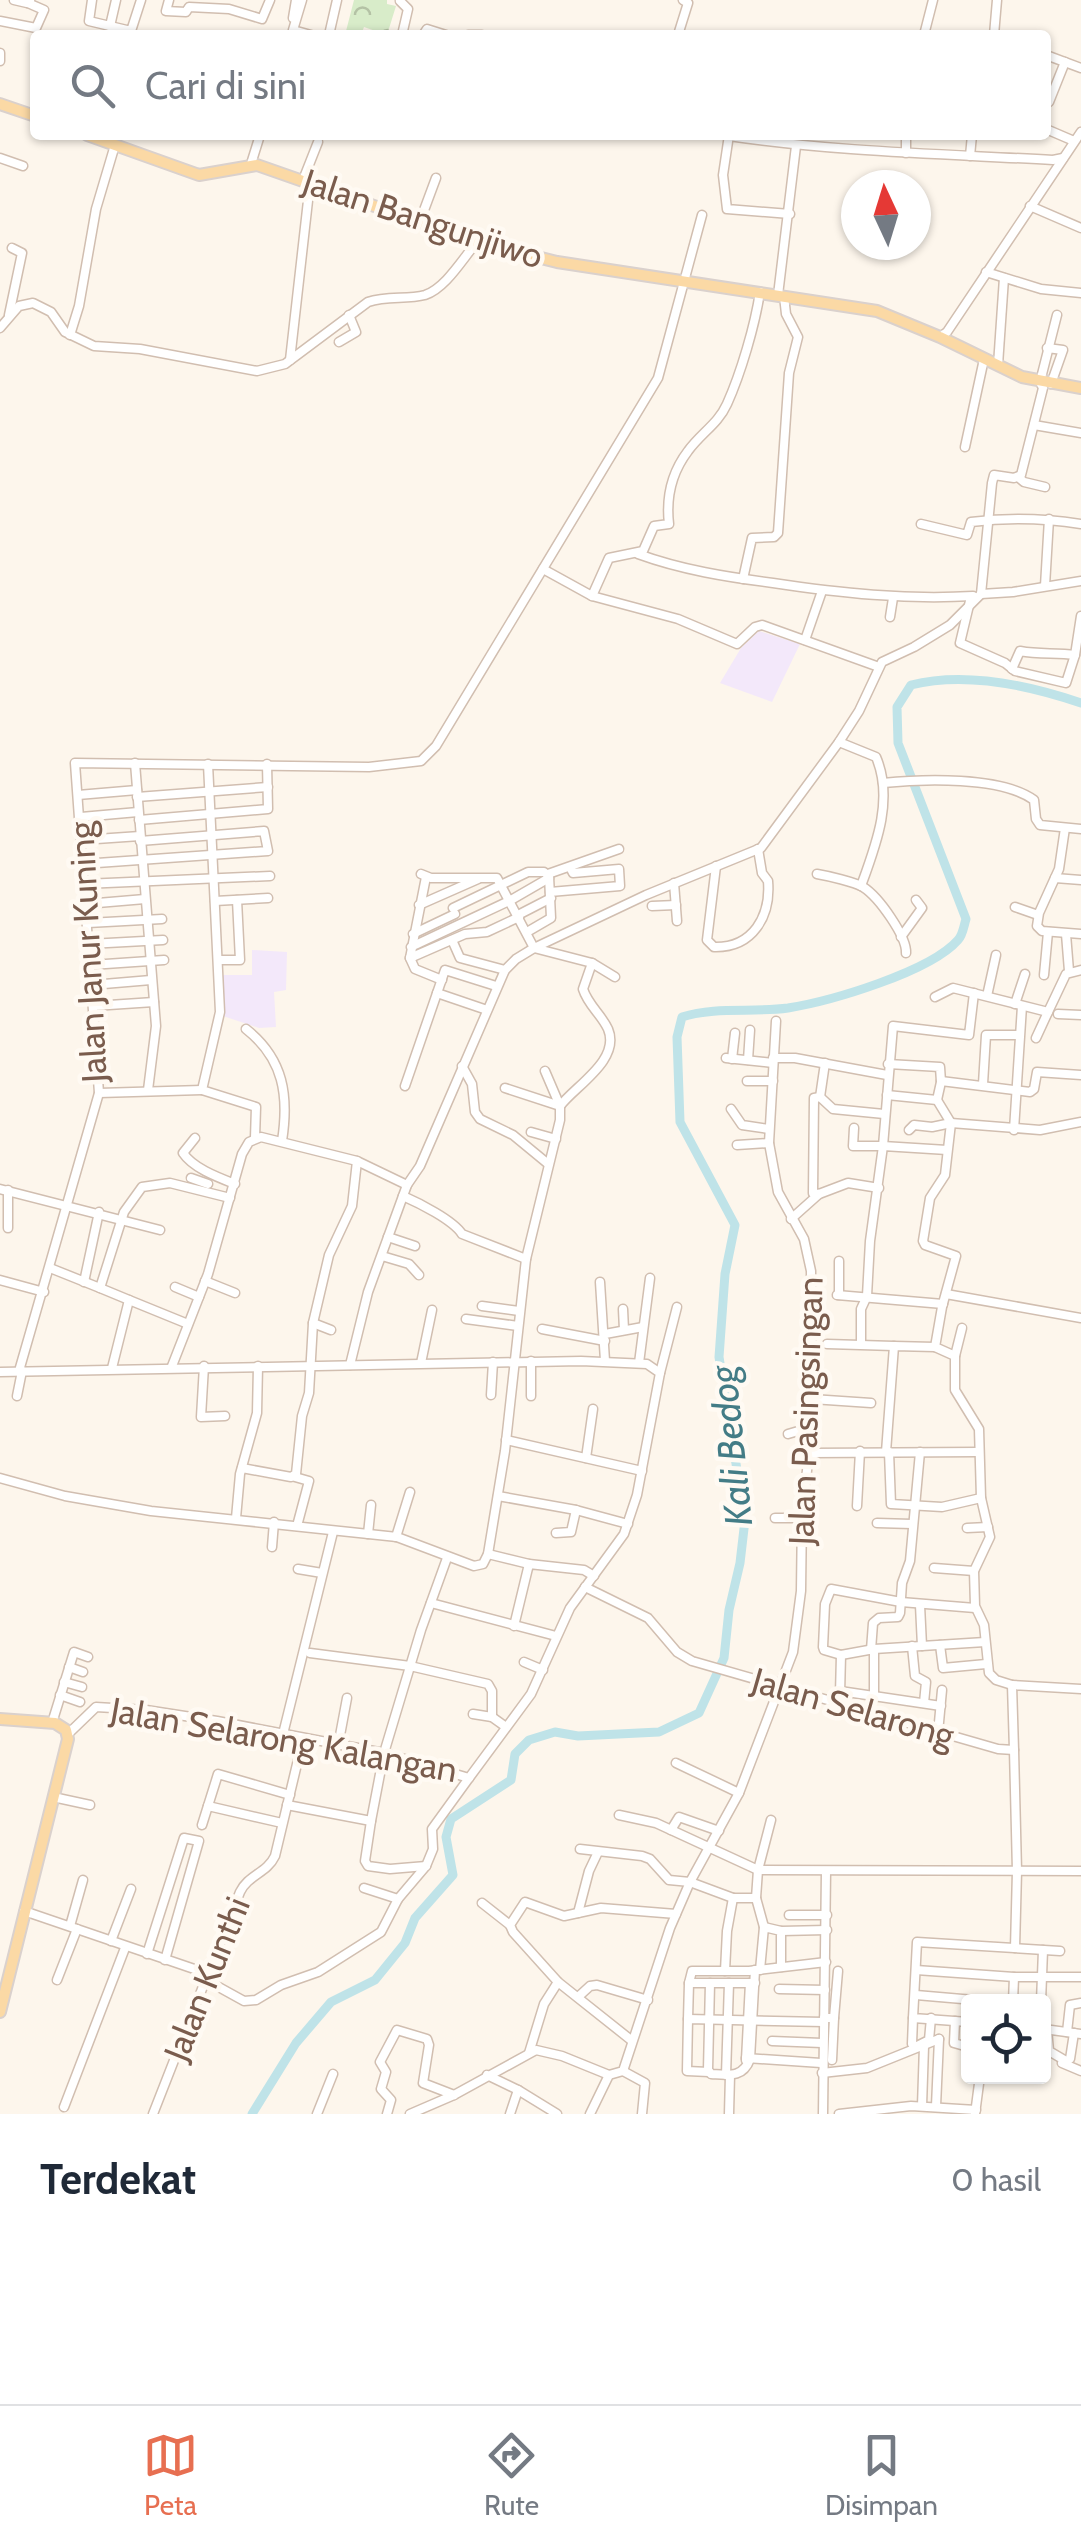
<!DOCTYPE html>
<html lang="id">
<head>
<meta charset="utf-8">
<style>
  :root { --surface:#fff; --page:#f6f6f7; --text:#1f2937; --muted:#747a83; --line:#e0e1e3; --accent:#e76f51 }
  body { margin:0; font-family:Cabin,sans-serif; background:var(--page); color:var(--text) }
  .controls { position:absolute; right:30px; bottom:30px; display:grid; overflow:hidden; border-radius:10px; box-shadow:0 2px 8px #0004 }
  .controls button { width:90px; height:90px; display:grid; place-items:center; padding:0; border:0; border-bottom:2px solid var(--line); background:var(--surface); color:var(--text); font:50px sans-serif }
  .compass { position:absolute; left:841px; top:170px; width:90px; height:90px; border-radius:50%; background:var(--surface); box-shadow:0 2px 8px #0004; rotate:356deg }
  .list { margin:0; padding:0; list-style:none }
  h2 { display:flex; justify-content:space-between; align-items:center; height:130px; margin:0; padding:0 40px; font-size:42px }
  h2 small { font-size:32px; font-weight:400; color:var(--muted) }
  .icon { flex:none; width:55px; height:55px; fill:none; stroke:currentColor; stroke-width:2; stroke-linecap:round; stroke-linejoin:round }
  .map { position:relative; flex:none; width:1081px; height:2114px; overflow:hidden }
  .search { position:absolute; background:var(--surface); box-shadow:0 2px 8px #0004; left:30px; right:30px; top:30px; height:110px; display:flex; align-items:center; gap:25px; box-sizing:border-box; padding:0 35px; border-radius:10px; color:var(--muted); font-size:38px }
  .sheet { height:290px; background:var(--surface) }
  nav { display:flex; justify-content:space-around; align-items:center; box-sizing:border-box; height:140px; border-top:2px solid var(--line); background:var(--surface); font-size:28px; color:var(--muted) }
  nav a { display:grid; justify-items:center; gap:5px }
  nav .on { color:var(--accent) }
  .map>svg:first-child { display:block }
</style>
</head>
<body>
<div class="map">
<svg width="1081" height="2114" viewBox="0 0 1081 2114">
  <defs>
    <pattern id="forest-crowns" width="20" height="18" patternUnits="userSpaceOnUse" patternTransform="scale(2.5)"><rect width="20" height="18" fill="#d8ecc9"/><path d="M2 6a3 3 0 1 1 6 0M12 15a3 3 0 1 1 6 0" fill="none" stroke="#b4c2a5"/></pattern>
  </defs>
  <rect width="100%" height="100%" fill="#fdf6ec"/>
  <g fill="#f3e8fa">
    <path d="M759,631L800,644L772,702L720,683L741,648Z"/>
    <path d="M252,950L287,952L286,990L274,992L276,1027L259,1028L220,1015V975H252Z"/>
  </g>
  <path fill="url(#forest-crowns)" d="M354,0H387V4L396,6L387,35L364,27L361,35H345Z"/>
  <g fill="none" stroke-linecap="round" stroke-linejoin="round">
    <path stroke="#bfe3e8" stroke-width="9" d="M252,2114L296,2043L331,2002L375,1980L405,1943L415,1918L453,1875L446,1837L451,1819L511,1780L515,1754L529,1740L555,1732L578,1736L659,1732L699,1713L724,1658L729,1610L740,1563L745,1520L719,1357L725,1274L735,1225L680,1122L677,1037L682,1017C717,1006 752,1013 788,1008C831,1001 930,972 958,940C963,935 964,925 966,919L898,743L897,707L911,685C966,671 1028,685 1081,703"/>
    <defs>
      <g id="minor">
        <path d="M14,0L27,3L30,0"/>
        <path d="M92,0L89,21L131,31L141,0"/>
        <path d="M169,0L166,11L186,12L189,7L229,9L262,19L270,0"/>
        <path d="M302,0L293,30L311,35"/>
        <path d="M400,1L408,9L402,35"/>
        <path d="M293,18L296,0"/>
        <path d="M0,21L36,28L44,10L28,3"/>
        <path d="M110,26L116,0"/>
        <path d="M329,35L337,0"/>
        <path d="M423,35L427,29L446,35"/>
        <path d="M468,35H482"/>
        <path d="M678,35L688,3L683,0"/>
        <path d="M924,35L933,0"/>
        <path d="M994,35L997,0"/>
        <path d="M0,53V61"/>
        <path d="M1046,55L1081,68"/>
        <path d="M1049,102L1065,62"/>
        <path d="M1046,129L1074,141"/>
        <path d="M729,135L723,175L727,209L790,214"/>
        <path d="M729,136C836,152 945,154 1053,160L1063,158"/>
        <path d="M906,153V135"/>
        <path d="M970,156L972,135"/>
        <path d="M0,158L23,166"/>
        <path d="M251,164L260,135"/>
        <path d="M303,180L318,142"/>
        <path d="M1030,206L1081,228"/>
        <path d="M420,221L436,178"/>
        <path d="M986,272L1041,289L1081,293"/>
        <path d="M778,295L796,146"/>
        <path d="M9,315L22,253L12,248"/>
        <path d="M0,328L19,306L33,303L51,312L65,332L94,346L140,349L257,371L285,364L368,302C387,295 406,300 425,295C446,288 463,258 477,242"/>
        <path d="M70,335L79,306L96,209L115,145"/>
        <path d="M940,337L947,332L1081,132"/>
        <path d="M339,342L356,332L349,315"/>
        <path d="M1047,348L1063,350L1051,384"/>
        <path d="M290,360L310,183"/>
        <path d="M998,365L1004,278"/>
        <path d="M1034,425L1081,433"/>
        <path d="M965,447L984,359"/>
        <path d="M1018,477L1024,482L1045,487"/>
        <path d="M921,524L967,535L971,522C1010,517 1043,518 1081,524"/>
        <path d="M638,554C682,570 727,577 773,583C840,593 906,600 973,596"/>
        <path d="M543,569L592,596L678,619L737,644L755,627L762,625L879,667"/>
        <path d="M743,579L752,538L774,537L778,533L789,373L798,337L786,314L784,296"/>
        <path d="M1045,586L1049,519"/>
        <path d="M981,594L1013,592L1081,581"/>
        <path d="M592,596L609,558L643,551L654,526L669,524C666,498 672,472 688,451C701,433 718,424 727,404C741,373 755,325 760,292"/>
        <path d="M970,601L960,643L1005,663L1015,671L1066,683L1075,655L1081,616"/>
        <path d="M890,617L893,598"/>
        <path d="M805,640L822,591"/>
        <path d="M1012,669L1020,651C1040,655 1056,652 1075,655"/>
        <path d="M839,742L876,757C894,799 876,845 861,886"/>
        <path d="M135,763L156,1026L148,1090"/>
        <path d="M208,764L220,1012L202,1090L256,1107L255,1138"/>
        <path d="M883,783C922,779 1001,776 1034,800L1036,819L1040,825L1081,829"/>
        <path d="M78,795L137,790"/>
        <path d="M137,797L268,787"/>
        <path d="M81,817L138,812"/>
        <path d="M139,820L268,809L267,764"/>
        <path d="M1065,828L1059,869L1039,913L1037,926L1042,931L1081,934"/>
        <path d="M82,840L140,836"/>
        <path d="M83,864L268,851L264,831L140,841"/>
        <path d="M716,866L707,940L714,947C753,948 771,916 768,881L762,873L758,849"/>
        <path d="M421,874L431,878H497L534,948L592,963L615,977"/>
        <path d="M548,874L619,849"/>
        <path d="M817,874C829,876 854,882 863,887C879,897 907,937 906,953"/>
        <path d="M426,877L410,958L415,969L442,980"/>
        <path d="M1055,878L1081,880"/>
        <path d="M674,883L677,921"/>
        <path d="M84,884L270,876"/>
        <path d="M550,892L620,886L619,869L573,873L570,867"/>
        <path d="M215,901L268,898"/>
        <path d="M86,904L145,899"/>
        <path d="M419,905L478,879"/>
        <path d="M652,906L676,905"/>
        <path d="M1015,907L1038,915"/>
        <path d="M453,908L528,872H544L549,876L551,918L527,932"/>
        <path d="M518,915L551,898"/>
        <path d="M88,923L162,919"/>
        <path d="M413,934L455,914"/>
        <path d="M1066,934L1069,971"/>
        <path d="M901,937L922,908L916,900"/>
        <path d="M452,940L460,958L505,970"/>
        <path d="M89,944L163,940"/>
        <path d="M411,947L511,900L549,878"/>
        <path d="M410,958L465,934L487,932L519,917"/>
        <path d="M219,960H240L237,900"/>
        <path d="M91,965L164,960"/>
        <path d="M1044,975L1048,932"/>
        <path d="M92,985L151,980"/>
        <path d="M437,993L487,1010"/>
        <path d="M987,996L996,955"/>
        <path d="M935,997L953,988L1048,1012L1066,974L1081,970"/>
        <path d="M1015,1004L1025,974"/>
        <path d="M94,1006L154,1002"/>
        <path d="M1058,1014L1081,1015"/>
        <path d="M246,1029C284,1059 289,1096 282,1141"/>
        <path d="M1036,1038L1048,1012"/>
        <path d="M726,1058L773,1063"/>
        <path d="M773,1058H795L887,1075"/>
        <path d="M732,1059L735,1033"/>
        <path d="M748,1060L750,1030"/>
        <path d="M888,1064L940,1067L941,1082L937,1100"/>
        <path d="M462,1066L472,1084L475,1112L480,1119L513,1135L547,1163"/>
        <path d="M747,1081H773"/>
        <path d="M941,1081L1030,1092L1034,1089L1037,1072L1081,1075"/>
        <path d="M983,1084L986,1035H1018"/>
        <path d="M405,1086L445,970L496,986"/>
        <path d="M505,1088L560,1106"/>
        <path d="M99,1093L202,1090"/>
        <path d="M887,1095L937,1100L951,1123L945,1175L930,1198L923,1241L925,1245L956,1256L942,1307L935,1347L955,1356V1390L979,1429L981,1498L990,1537L974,1571L975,1606L984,1625L989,1673L996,1680L1012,1685"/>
        <path d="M820,1097L825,1063"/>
        <path d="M560,1106C575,1086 621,1060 608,1029C601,1014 588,1005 583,989L592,963"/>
        <path d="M731,1109L742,1125L769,1129"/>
        <path d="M854,1128L853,1146H883L893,1026L969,1035L974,993"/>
        <path d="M909,1130L914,1125L932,1127L951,1123L1040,1130L1081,1122"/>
        <path d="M1014,1130L1022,1006"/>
        <path d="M531,1132L556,1139"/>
        <path d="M195,1138L183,1153C193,1168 217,1177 235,1184"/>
        <path d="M737,1145L769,1143"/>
        <path d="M191,1178L208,1184"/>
        <path d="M879,1188L848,1183L819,1194L813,1193L814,1098L820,1097L833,1109L884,1114"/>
        <path d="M0,1189L160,1230"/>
        <path d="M403,1196C419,1203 453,1220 462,1234L526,1259"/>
        <path d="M791,1219L819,1194"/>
        <path d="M8,1228V1190"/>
        <path d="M388,1237L415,1246"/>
        <path d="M382,1256L409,1264L419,1275"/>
        <path d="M839,1261V1295"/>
        <path d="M50,1268L100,1288"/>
        <path d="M0,1280L44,1292"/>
        <path d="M205,1281L235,1293"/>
        <path d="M84,1282L99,1212"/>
        <path d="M600,1282L605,1361"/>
        <path d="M175,1287L199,1297"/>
        <path d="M946,1294L1081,1318"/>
        <path d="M837,1295L943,1304"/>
        <path d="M129,1300L100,1288L124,1212L142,1187L170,1183L230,1198"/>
        <path d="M482,1306L519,1311"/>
        <path d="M623,1309L624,1330"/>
        <path d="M466,1319L518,1326"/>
        <path d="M313,1323L331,1330"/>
        <path d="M542,1329L605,1341"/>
        <path d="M605,1334L643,1327"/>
        <path d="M827,1344L894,1346"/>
        <path d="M861,1344V1309L867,1296L870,1241L883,1146L947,1150"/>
        <path d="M955,1356L962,1328"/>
        <path d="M421,1363L432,1310"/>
        <path d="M639,1363L650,1278"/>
        <path d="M350,1365L368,1292L407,1185L420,1166L505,970L516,959L534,948L646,895L761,848L839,742L859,711L882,662L914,647L950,625L981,594L992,483L994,475L1014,478L1021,475L1043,388L1040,382L1057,315"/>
        <path d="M172,1366L208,1274L242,1154L249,1142L261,1137L357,1161L407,1185"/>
        <path d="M204,1366L201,1417L225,1416"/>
        <path d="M112,1368L129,1300L188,1324"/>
        <path d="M19,1371L99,1093L75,763L369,767L421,761L436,746L658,378L702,215"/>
        <path d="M0,1372L581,1361L647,1364L660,1373L637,1495L624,1534L570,1608L531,1694L469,1778L384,1753L217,1721L146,1710L96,1707L68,1734"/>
        <path d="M660,1373L677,1307"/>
        <path d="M491,1395L493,1362"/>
        <path d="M17,1396L22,1371"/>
        <path d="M531,1396V1361"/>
        <path d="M812,1399L871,1403"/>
        <path d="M788,1434L812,1427"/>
        <path d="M506,1440L642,1471"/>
        <path d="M886,1452L894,1346L935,1347"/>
        <path d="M889,1452L891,1504L942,1507L981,1498"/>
        <path d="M811,1453L979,1452"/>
        <path d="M586,1458L593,1409"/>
        <path d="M242,1468L291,1477L296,1474L302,1416L309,1393L313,1323L329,1255L352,1206L357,1161"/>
        <path d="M295,1477L309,1481L297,1526"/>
        <path d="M0,1478L65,1496L151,1511L397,1537L474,1566L483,1564L488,1554L505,1451L526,1259L560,1120V1106L545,1071"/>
        <path d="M498,1496L576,1510L628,1524"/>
        <path d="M857,1506L860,1451"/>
        <path d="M236,1518L240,1474L257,1413L258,1366"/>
        <path d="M775,1518H802"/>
        <path d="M877,1523L912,1524"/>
        <path d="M967,1528L988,1527"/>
        <path d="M556,1533L571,1532L576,1510"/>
        <path d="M368,1534L371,1505"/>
        <path d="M396,1537L410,1492"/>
        <path d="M272,1547L274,1522"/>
        <path d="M488,1554L529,1564"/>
        <path d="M934,1568L974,1571"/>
        <path d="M298,1569L322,1573"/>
        <path d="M585,1587L648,1618L677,1652L692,1661L998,1749L1014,1750L1012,1685L1081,1689"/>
        <path d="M431,1603L556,1636"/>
        <path d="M920,1605L922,1646"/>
        <path d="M975,1608L901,1602L831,1589L825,1604L823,1647L824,1650L841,1655L874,1649L985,1642"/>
        <path d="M514,1626L529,1564L584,1570L594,1576"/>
        <path d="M940,1645L943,1668L986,1664"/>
        <path d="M912,1646L915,1676L926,1682L924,1703"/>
        <path d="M874,1649V1695"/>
        <path d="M871,1650L873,1623L879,1618L898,1617L900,1613L902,1583L910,1561L920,1452"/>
        <path d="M310,1653L410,1666L488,1684L492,1691V1717"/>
        <path d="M524,1662L543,1670"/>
        <path d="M69,1667L83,1672"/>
        <path d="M64,1682L82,1687"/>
        <path d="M840,1691L941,1706"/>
        <path d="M840,1694L841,1655"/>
        <path d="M60,1695L80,1702"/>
        <path d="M473,1714L492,1717L506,1727"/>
        <path d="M52,1723L74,1652L88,1657"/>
        <path d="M938,1733L942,1690"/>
        <path d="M283,1734L333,1532"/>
        <path d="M338,1746L347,1698"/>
        <path d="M1014,1750L1017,1871L1015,1948"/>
        <path d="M676,1763L739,1793"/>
        <path d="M53,1797L90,1805"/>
        <path d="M287,1805L371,1821L384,1753L421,1630L447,1558"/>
        <path d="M208,1806L282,1823"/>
        <path d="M619,1815L656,1823L758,1870L1081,1871"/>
        <path d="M371,1821L365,1861L368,1866L390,1869L426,1866"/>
        <path d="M202,1825L218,1774L290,1795"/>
        <path d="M671,1830L679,1817L719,1831"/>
        <path d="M580,1849L642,1856L650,1859L669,1880L690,1882L733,1898"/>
        <path d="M364,1888L398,1899"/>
        <path d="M756,1898L764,1927"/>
        <path d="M482,1903L510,1925"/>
        <path d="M24,1911L209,1974"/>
        <path d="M578,1913L589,1871L598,1852"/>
        <path d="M789,1915H827"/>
        <path d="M70,1926L83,1880"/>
        <path d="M781,1931L827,1930"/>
        <path d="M111,1941L131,1889"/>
        <path d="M147,1954L184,1838L199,1841L165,1960"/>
        <path d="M760,1970L764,1927L781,1931V1967"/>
        <path d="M916,1970L1014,1977H1081"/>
        <path d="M725,1971L727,1931L733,1898H756L758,1870L771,1820"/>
        <path d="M57,1980L77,1929"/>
        <path d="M206,1980L244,2001L256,2000L281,1985L318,1972L381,1932L398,1899L426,1866L433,1849L432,1829L469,1778"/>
        <path d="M689,1983L692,1971H749L826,1962"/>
        <path d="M710,1983L708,2070L711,2074C729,2075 743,2078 750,2059L755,1970"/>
        <path d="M779,1989L825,1990"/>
        <path d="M916,1995L997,2002"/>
        <path d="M578,1997L590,1986L597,1985L648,2000"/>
        <path d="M1013,2002L1014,1977"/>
        <path d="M1041,2002L1043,1950"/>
        <path d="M824,2018H834L832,2060"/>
        <path d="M834,2018L838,1971"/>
        <path d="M913,2018L912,2044L915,2047L929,2040L931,2018"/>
        <path d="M688,2019L689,1983H755"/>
        <path d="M955,2021L954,2043L968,2047"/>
        <path d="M968,2022L913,2018L917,1942L1060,1951"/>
        <path d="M1044,2029L1081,2034"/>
        <path d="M1047,2029L1049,2051L1066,2061L1070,2059L1074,2033"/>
        <path d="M1067,2032L1070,2005L1081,2003"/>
        <path d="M631,2040L558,1982L513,1932L510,1925L525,1902L564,1916L601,1908L676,1914"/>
        <path d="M772,2041L822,2043"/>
        <path d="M529,2053L544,2004L558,1982"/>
        <path d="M746,2058L821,2063"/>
        <path d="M746,2060L750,1983"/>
        <path d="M1062,2063L1081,2071"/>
        <path d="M623,2071L645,2083L642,2114"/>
        <path d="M709,2072L687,2071L688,2019L824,2022"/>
        <path d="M822,2073L867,2068L939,2039"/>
        <path d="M487,2075L518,2090L510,2114"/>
        <path d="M726,2075L729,1983"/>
        <path d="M518,2090L557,2114"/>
        <path d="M922,2106L924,2046"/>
        <path d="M936,2106L939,2039"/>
        <path d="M64,2107L125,1948"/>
        <path d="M153,2114L240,1892C248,1875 267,1873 275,1856L303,1739"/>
        <path d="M317,2114L333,2074"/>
        <path d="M387,2114L391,2100L381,2089L386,2072L380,2062L397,2030L427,2039L429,2045L423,2083L454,2095"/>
        <path d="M410,2114L454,2095L536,2050L562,2056L609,2075"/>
        <path d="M590,2114L609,2075L623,2071L670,1928L690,1882L739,1793L793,1652L801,1591L802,1514L812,1427L811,1271L804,1239L778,1192L769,1143L776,1021"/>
        <path d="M729,2114L730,2075"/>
        <path d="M823,2114L826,1871"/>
        <path d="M839,2114L911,2106L976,2110"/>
        <path d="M975,2114L980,2076"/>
      </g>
      <g id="major">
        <path d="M0,104L35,116"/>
        <path d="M87,135L199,175L257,165L477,242L557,262L877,311L940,337L1022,377L1081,388"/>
        <path d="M0,1719L55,1723L66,1730L68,1739L0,2012"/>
      </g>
    </defs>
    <use href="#minor" stroke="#d1beb0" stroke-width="11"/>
    <use href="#major" stroke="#dad1cd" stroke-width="14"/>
    <use href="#minor" stroke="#fff" stroke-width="8"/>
    <use href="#major" stroke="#fbd9a5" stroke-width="10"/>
  </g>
  <g text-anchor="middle" stroke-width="9" stroke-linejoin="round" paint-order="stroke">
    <g font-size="35" fill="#7a5c4d" stroke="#fffaf3">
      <text transform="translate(423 219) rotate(18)" y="12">Jalan Bangunjiwo</text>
      <text transform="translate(88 952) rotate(-93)" y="12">Jalan Janur Kuning</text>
      <text transform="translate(806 1411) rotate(-88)" y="12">Jalan Pasingsingan</text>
      <text transform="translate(853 1708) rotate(16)" y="12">Jalan Selarong</text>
      <text transform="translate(284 1740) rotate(10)" y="12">Jalan Selarong Kalangan</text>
      <text transform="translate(207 1979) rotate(-68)" y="12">Jalan Kunthi</text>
    </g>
    <g font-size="38" font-style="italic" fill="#437c86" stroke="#fffaf3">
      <text transform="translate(731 1446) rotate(-96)" y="13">Kali Bedog</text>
    </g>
  </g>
</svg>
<div class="controls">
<button><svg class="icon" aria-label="locate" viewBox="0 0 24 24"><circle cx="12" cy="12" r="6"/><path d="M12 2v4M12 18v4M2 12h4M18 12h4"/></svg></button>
</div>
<svg class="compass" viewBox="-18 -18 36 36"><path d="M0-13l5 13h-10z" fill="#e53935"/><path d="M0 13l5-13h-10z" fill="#747a83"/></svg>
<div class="search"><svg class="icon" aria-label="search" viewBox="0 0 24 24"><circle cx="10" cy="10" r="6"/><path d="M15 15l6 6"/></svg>Cari di sini</div>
</div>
<section class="sheet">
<h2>Terdekat<small>0 hasil</small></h2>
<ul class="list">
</ul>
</section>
<nav>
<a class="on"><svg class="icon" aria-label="map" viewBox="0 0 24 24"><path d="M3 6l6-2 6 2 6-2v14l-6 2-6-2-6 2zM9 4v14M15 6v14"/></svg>Peta</a>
<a><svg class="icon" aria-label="directions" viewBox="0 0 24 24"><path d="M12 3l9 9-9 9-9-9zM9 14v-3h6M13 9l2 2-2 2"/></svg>Rute</a>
<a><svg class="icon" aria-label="saved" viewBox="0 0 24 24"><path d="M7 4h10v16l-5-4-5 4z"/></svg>Disimpan</a>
</nav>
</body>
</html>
